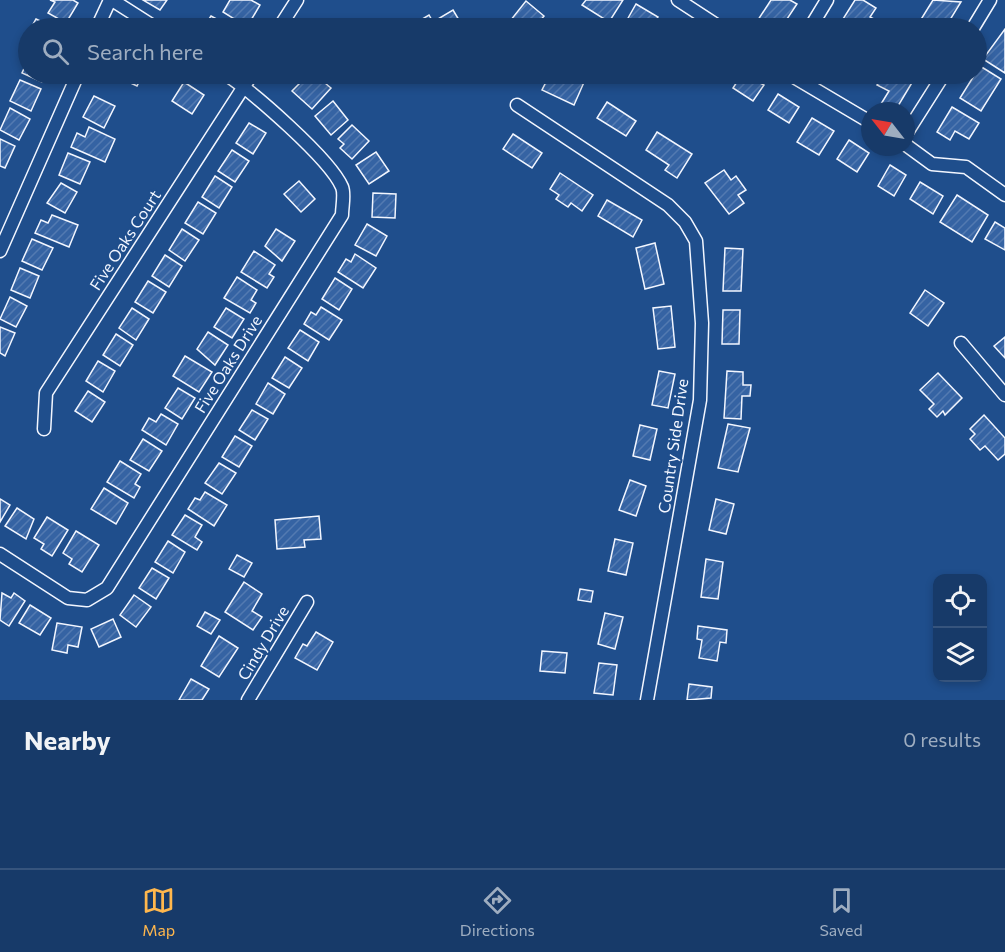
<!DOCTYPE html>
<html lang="en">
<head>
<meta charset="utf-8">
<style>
  :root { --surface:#173a69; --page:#244571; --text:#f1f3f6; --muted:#9eadc0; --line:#36547d; --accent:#ffb74d }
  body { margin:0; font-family:Commissioner,sans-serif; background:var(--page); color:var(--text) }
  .controls { position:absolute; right:18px; bottom:18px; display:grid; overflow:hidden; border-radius:12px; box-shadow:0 3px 9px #0003 }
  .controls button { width:54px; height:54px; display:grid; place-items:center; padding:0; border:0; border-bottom:2px solid var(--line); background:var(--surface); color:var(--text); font:30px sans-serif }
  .compass { position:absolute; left:861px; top:102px; width:54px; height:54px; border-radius:50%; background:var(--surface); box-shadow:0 3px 9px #0003; rotate:301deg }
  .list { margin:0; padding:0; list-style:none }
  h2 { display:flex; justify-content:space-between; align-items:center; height:78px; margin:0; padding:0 24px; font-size:26px }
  h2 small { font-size:20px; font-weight:400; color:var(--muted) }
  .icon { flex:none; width:33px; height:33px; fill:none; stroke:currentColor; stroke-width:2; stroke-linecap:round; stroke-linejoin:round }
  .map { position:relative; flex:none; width:1005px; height:700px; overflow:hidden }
  .search { position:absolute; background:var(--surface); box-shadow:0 3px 9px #0003; left:18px; right:18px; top:18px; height:66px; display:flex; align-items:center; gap:15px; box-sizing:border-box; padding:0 21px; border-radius:33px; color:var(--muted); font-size:22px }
  .sheet { height:168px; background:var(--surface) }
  nav { display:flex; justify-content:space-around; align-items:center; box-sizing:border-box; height:84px; border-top:2px solid var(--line); background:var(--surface); font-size:16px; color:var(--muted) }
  nav a { display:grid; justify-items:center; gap:3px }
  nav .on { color:var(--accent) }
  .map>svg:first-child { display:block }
</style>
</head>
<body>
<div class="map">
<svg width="1005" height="700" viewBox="0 0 1005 700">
  <defs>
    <pattern id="building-hatch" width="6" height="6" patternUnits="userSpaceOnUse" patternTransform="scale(1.5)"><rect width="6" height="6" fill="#3563a3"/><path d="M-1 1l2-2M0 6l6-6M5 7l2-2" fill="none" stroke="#537ab1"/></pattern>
  </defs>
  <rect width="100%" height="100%" fill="#1f4e8c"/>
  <g fill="url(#building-hatch)" stroke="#f2f6ff" stroke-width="1.5">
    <path d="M50,0H73L78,3L66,23L48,13L55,2Z"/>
    <path d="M143,0H167L160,10Z"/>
    <path d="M230,0H251L260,5L247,27L223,12Z"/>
    <path d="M586,0H623L609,22L582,5Z"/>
    <path d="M771,0H790L797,4L781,28H765L756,23Z"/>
    <path d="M855,0H863L876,8L870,17L876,20L871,28H858L843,19Z"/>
    <path d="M933,0L961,2L945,28H933L920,21Z"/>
    <path d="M526,1L544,16L534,28H519L510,21Z"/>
    <path d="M636,4L658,17L651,28H639L627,20Z"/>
    <path d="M453,10L462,25L457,28H407L429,15L433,22Z"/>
    <path d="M211,16L233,28H203Z"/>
    <path d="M36,19L55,28H31Z"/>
    <path d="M1005,29V73L983,59Z"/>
    <path d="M28,60V74H46L42,82L22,73Z"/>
    <path d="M980,66L1001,79L981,111L960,98Z"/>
    <path d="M111,74H143L137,86Z"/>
    <path d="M309,74H314L331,88L312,109L292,91Z"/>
    <path d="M550,74L567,82L571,74L585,80L574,105L542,90Z"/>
    <path d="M742,74L764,85L753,101L733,88Z"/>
    <path d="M884,74H899L913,81L895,111L881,104L889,91L877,85Z"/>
    <path d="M20,80L41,89L31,111L10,101Z"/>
    <path d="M184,82L204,95L192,114L172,101Z"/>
    <path d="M778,94L799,107L789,123L768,110Z"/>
    <path d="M94,96L115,106L104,128L83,117Z"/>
    <path d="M333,101L348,120L331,135L315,116Z"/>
    <path d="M607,102L636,121L626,136L597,118Z"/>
    <path d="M952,107L979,123L969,139L955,131L950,140L937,132Z"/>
    <path d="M10,108L30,119L19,140L0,130Z"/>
    <path d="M812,118L834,131L819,155L797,142Z"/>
    <path d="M249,123L266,133L253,154L236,143Z"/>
    <path d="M352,125L369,141L352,159L340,148L344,144L338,139Z"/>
    <path d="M89,127L115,139L105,162L71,147L77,133L85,137Z"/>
    <path d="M657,132L692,154L677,178L665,170L669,165L646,150Z"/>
    <path d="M513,134L542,153L532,168L503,149Z"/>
    <path d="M0,139L15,146L5,168L0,166Z"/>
    <path d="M849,140L869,153L857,172L837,159Z"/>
    <path d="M232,150L249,161L235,182L218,171Z"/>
    <path d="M376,152L389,171L369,184L356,165Z"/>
    <path d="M68,153L90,162L80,184L59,175Z"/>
    <path d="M890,165L906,175L894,196L878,186Z"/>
    <path d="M724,170L731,180L736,176L746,190L738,195L744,203L729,214L705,183Z"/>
    <path d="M560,173L593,195L582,211L571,203L568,207L556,199L559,195L550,189Z"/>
    <path d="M215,176L232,187L219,208L202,197Z"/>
    <path d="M299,181L315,199L301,212L284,194Z"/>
    <path d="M920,182L943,196L933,214L910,199Z"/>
    <path d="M61,183L77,192L65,213L47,203Z"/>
    <path d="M373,193L396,194L395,218L372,217Z"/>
    <path d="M957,195L988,215L972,242L940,222Z"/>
    <path d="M607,200L642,220L633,237L598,216Z"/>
    <path d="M198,202L216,213L203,234L185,223Z"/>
    <path d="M52,215L78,225L69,247L35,233L41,220L48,223Z"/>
    <path d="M995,222L1005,228V250L985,239Z"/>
    <path d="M367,224L387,236L376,256L355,245Z"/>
    <path d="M182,229L199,240L185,261L169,250Z"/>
    <path d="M276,229L295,241L282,261L265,246Z"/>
    <path d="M32,239L53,248L42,270L22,261Z"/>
    <path d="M655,243L664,284L645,289L636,248Z"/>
    <path d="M725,248L743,249L741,291H723Z"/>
    <path d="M254,251L275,265L269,274L274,277L267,288L241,272Z"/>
    <path d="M355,254L376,268L363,288L338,272L346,259L351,262Z"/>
    <path d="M165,255L182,266L169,287L152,276Z"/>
    <path d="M20,268L39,276L30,298L11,290Z"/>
    <path d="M237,277L257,290L251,300L256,303L250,313L224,298Z"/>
    <path d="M335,278L352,289L339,310L322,299Z"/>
    <path d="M148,281L166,292L153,313L135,302Z"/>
    <path d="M925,290L944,303L928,326L910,313Z"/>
    <path d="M10,297L27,306L16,327L0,319Z"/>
    <path d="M671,306L675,347L658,349L653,308Z"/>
    <path d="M321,307L342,320L329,340L304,324L311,312L316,315Z"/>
    <path d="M132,308L149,319L136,340L119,328Z"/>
    <path d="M226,308L244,319L232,338L214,327Z"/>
    <path d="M723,310H740L739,344H722Z"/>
    <path d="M0,327L15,333L5,356L0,353Z"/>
    <path d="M300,330L319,342L308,361L288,348Z"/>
    <path d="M208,332L228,345L215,365L197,349Z"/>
    <path d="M116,334L133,345L120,366L103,355Z"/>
    <path d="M1005,337V358L994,346Z"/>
    <path d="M185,356L212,372L199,392L173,376Z"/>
    <path d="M285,357L302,368L289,388L272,378Z"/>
    <path d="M98,361L115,371L103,392L86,381Z"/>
    <path d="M659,371L675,374L668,408L652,405Z"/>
    <path d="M727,371L743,372V385H751L750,396H742L741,419L724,418Z"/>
    <path d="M938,373L962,398L945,415L943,411L937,417L929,409L934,404L920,390Z"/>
    <path d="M268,383L285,394L273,414L256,404Z"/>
    <path d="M178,388L195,398L182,419L165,408Z"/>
    <path d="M88,391L105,402L92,422L75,411Z"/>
    <path d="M252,410L268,419L255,440L239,430Z"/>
    <path d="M161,414L178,424L166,445L142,430L149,418L156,422Z"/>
    <path d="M984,415L1005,438V454L998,460L985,446L980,450L970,439L975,434L970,429Z"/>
    <path d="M728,424L750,428L738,472L718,468Z"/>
    <path d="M640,425L657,429L650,460L633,456Z"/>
    <path d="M235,436L252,446L239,467L222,457Z"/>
    <path d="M143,439L162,451L149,471L130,460Z"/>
    <path d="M120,461L141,474L135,484L140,487L134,498L107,482Z"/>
    <path d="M219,463L236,473L222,494L205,483Z"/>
    <path d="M630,480L646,486L636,516L619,510Z"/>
    <path d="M104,488L128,503L116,524L91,509Z"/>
    <path d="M205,492L227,505L214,526L188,509L195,498L200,500Z"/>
    <path d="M0,499L10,505L0,522Z"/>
    <path d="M716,499L734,504L726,534L709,530Z"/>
    <path d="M17,508L34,519L26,539L5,526Z"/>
    <path d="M185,515L202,525L195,537L202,542L197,550L172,535Z"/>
    <path d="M319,516L321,539L304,540L305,547L277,549L275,520Z"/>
    <path d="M47,517L68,530L52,556L41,549L44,544L34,538Z"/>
    <path d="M76,531L99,545L82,572L69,564L72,559L63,553Z"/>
    <path d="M615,539L633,543L626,575L608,571Z"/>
    <path d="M168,541L185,552L173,573L155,562Z"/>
    <path d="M237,555L252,563L244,577L229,569Z"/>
    <path d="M706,559L723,562L718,599L701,597Z"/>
    <path d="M152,568L169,578L156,599L139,588Z"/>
    <path d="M244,582L262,594L252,611L262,617L253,630L225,612Z"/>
    <path d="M580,589L593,591L591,602L578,600Z"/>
    <path d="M2,593L11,598L14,593L25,601L9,626L0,620Z"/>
    <path d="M134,595L151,607L136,627L120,615Z"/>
    <path d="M30,605L51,618L40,635L19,623Z"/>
    <path d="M205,612L220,620L211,634L197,626Z"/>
    <path d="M605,613L623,617L615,649L598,644Z"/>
    <path d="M113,619L121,637L99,647L91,629Z"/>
    <path d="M57,623L82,627L78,647L68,645L67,653L52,650Z"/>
    <path d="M698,626L727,630L726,643L720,642L717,661L699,658L702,640L697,639Z"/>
    <path d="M316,632L333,642L317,670L295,658L303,644L307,646Z"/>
    <path d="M219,636L238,648L219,677L201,666Z"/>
    <path d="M542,651L567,653L565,673L540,671Z"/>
    <path d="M599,663L617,665L613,695L594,693Z"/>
    <path d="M191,679L209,689L202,700H179Z"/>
    <path d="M689,684L712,687L711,698L687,700Z"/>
  </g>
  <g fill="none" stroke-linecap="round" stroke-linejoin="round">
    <defs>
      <g id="street">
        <path d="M112,0L156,28"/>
        <path d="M678,0L721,28"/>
        <path d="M97,28L110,0"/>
        <path d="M279,28L297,0"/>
        <path d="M810,28L827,0"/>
        <path d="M973,28L990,0"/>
        <path d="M789,74L870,122"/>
        <path d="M517,105L668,205L685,222L696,241L702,323L700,400L647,700"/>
        <path d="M906,134L944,74"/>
        <path d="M906,145L932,164L966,167L1005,195"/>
        <path d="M0,251L78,74"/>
        <path d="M961,343L1005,395"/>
        <path d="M44,429L46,393L252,74"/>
        <path d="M0,554L68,598L87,600L107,588L342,215C342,207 345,194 342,187C330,159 252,91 225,74"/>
        <path d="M248,700L307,602"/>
      </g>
    </defs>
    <use href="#street" stroke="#f2f6ff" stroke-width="15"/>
    <use href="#street" stroke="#1f4e8c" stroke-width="12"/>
  </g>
  <g text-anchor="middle" stroke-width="4.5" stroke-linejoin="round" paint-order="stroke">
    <g font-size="16" fill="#f2f6ff" stroke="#1f4e8c">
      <text transform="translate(125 240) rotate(-57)" y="6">Five Oaks Court</text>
      <text transform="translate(228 364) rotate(-58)" y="6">Five Oaks Drive</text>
      <text transform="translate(673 446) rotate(-82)" y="6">Country Side Drive</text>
      <text transform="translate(263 643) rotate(-59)" y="6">Cindy Drive</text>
    </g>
  </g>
</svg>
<div class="controls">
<button><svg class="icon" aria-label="locate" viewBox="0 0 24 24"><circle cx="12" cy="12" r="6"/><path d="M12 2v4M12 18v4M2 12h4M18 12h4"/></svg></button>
<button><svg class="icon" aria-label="layers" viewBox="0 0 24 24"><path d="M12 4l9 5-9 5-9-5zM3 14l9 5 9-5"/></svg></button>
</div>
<svg class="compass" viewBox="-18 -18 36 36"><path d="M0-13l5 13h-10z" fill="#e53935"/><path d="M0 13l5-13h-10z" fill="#9eadc0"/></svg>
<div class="search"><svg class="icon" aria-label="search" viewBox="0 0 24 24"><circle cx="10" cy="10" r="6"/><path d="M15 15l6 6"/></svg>Search here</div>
</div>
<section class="sheet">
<h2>Nearby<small>0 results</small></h2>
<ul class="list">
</ul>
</section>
<nav>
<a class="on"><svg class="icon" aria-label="map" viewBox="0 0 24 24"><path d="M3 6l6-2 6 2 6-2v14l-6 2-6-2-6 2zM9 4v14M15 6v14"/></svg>Map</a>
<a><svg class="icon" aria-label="directions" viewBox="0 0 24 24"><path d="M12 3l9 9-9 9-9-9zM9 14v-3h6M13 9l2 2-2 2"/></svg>Directions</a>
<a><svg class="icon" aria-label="saved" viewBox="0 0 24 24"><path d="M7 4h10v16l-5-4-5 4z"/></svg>Saved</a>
</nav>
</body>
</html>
